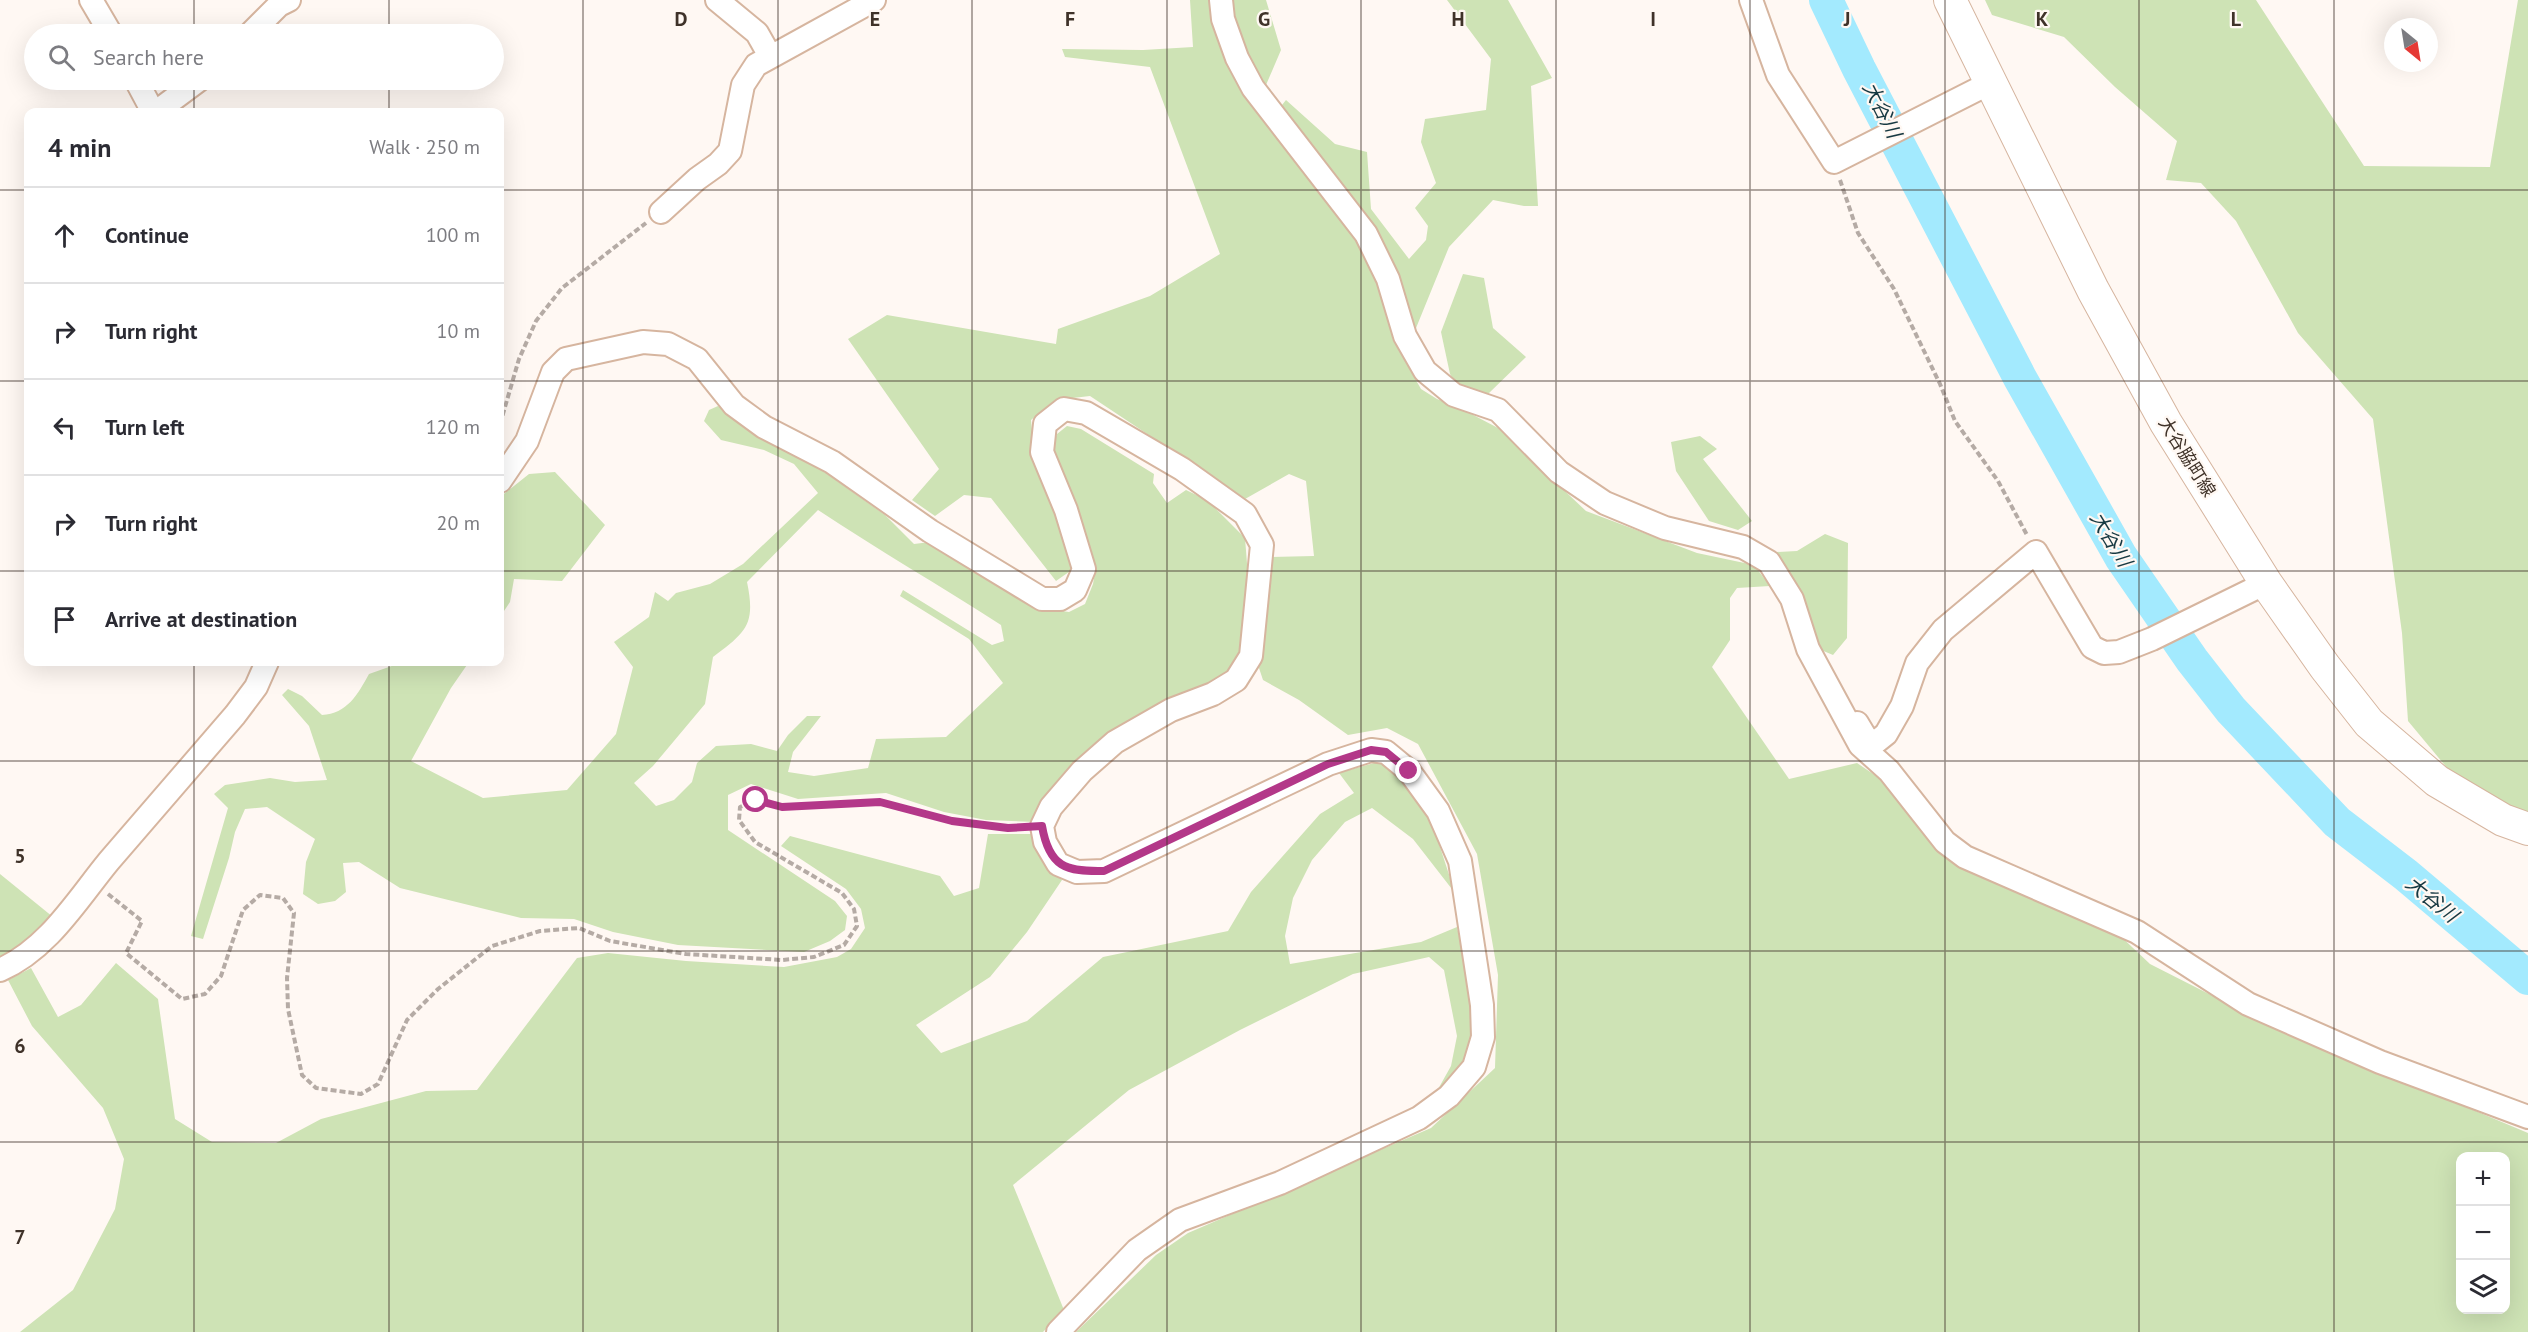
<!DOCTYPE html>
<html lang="en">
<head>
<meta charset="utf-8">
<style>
  :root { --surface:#fff; --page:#f2f2f3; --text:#2b2b33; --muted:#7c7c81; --line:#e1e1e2 }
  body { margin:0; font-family:"PT Sans","Noto Sans JP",sans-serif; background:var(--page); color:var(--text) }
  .controls { position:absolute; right:18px; bottom:18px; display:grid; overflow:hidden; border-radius:12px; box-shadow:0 6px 24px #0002 }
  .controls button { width:54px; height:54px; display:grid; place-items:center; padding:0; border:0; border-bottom:2px solid var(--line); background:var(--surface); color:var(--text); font:30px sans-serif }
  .compass { position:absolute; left:2384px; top:18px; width:54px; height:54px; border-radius:50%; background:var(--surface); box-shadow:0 6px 24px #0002; rotate:150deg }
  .stop { position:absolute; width:18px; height:18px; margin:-14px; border:4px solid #b33889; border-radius:50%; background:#fff }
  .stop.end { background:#b33889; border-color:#fff; box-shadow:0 2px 6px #0008 }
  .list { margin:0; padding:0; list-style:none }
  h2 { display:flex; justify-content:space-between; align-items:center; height:78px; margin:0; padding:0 24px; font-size:26px }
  h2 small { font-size:20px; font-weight:400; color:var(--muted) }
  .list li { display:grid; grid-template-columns:39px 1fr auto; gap:18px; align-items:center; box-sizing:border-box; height:96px; padding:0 24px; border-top:2px solid var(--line) }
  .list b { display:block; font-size:22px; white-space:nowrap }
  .list em { font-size:20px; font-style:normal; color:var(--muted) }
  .icon { flex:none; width:33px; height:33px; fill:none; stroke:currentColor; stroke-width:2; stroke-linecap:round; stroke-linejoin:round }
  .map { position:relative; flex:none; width:2528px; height:1332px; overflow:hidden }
  .search { position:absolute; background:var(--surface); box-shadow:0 6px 24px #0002; left:24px; top:24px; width:480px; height:66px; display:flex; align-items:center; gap:15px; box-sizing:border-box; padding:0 21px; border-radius:33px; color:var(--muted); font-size:22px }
  .panel { position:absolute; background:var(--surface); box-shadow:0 6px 24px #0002; left:24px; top:108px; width:480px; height:558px; border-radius:12px }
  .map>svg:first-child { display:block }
</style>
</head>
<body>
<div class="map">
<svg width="2528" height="1332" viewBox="0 0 2528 1332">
  <rect width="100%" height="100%" fill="#fff8f3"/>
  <g fill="#cee3b5" fill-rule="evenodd">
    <path d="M1190,0H1266L1281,50L1257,106L1366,251L1387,313L1393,340L1421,389L1437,399L1458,407L1498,428L1586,511L1697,553L1754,565L1770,586L1737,588L1730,598V640L1712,667L1789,779L1857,763L1885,782L1950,860L2114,930L2150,964L2211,995L2366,1065L2528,1133V1332H1076L1156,1255L1188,1233L1431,1128L1495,1068L1498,975L1477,854L1418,744L1387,728L1348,735L1299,700L1263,680L1259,668L1271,557L1314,556L1306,481L1289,474L1245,499L1090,396L1055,400L1031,420L1035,461L1076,567L1056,581L991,498L964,495L935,516L912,500L939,469L848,339L887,315L1056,344L1058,329L1150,296L1220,254L1150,67L1065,57L1062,49L1143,50L1193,47ZM2460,1156H2506V1310H2460Z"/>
    <path d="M1447,0H1508L1552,78L1531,86L1538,206H1524L1493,200L1449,247L1414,333L1278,110L1286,100L1335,144L1367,152L1371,209L1409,259L1426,240L1428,226L1415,208L1436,183L1421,142L1425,119L1486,110L1491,59Z"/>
    <path d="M1985,0H2256L2364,166L2490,167L2518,0H2528V819L2505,807L2448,769L2408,721L2402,633L2373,419L2298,333L2236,221L2201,183L2166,180L2177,141L2115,87L2064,37L1992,15Z"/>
    <path d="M1463,274L1484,278L1493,328L1526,357L1488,394L1459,388L1450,374L1441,332Z"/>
    <path d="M718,406L823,471L885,515L914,544L930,542L1048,609L1069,612L1085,604L1093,584L1096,567L1075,505L1050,452L1057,434L1067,426L1081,429L1154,474L1153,483L1167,503L1186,490L1207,500L1245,538L1248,576L1241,653L1225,675L1198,691L1141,714L1105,739L1072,768L1039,804L1035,822L986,820L944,812L886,793L798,799L751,784L728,795V830L835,901L847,916L845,930L830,941L804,952L678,945L613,932L574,919L521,918L400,888L359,862L343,863L346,892L335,901L318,904L303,894L306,862L315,839L267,807L245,809L235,832L229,858L203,939L191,936L228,808L214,794L225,785L270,778L295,782L327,780L309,726L282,695L288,689L302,696L322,715C347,714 358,694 369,674L403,662H469L451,688L411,761L483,798L567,790L616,734L633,667L614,642L649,617L655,592L668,601L676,593L710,584L743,564L818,493L794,464L764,450L721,440L704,421L709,410ZM818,510C878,550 941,586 1001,625L1004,641L992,645L903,590L900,596L969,639L1003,683L946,737L876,739L868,768L814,776L788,772L793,752L821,716H807L788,735L777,751L751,744L716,746L697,763L692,782L674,800L656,806L634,783L653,766L705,704L713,657C746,632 756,625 747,582Z"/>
    <path d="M1700,436L1717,449L1703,459L1752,521L1738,530L1709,521L1676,471L1671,442Z"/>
    <path d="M555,472L605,525L562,581L514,579L510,602L500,617V497L529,474Z"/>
    <path d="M1825,534L1848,543L1847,638L1833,655L1814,647L1797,592L1776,552L1797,551Z"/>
    <path d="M1381,761L1395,772L1428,810L1455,893L1413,839L1372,808L1345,822L1312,860L1293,898L1285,936L1290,964L1421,942L1457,927C1468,982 1494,1052 1440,1092C1427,1103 1411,1110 1396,1119L1437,1091L1451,1066L1457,1036L1444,970L1429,957L1353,974L1240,1030L1129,1090L1013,1185L1064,1310L1043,1332H20L73,1290L115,1209L124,1159L103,1108L32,1026L8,980L31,968L58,1017L81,1005L116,963L158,999L175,1119L212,1142L276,1143L321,1119L426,1091L477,1090L577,958L608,953L686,961L784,967L837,957L851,949L865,928L861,909L846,889L781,846L790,836L940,876L954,896L979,888L988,834H1032L1062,880L1027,932L990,977L916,1025L941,1053L1027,1021L1103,957L1228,931L1251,892L1320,814L1354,793L1339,773Z"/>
    <path d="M0,874L53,917L41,934L0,959Z"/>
  </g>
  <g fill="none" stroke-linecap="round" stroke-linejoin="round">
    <path stroke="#a3eafe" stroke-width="34" d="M1826,0L1859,69L2020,378L2121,557L2192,660L2231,710L2337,822L2406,875L2528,978"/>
    <defs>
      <g id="street">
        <path d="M91,0L111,34"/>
        <path d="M717,0L757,33L770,56"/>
        <path d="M1221,0L1223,19L1237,58L1253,88L1366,234L1388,279L1405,336L1425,371L1454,395L1498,410L1559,472L1605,503L1665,528L1743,547L1769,562L1792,599L1808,649L1860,745L1889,771L1945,842L1965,857L2137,932L2248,1004L2380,1062L2528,1117"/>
        <path d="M1751,0L1778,75L1834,162L1990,83"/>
        <path d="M250,34L279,5L289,0"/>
        <path d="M136,80L153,112"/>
        <path d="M156,112L199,80"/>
        <path d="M661,212L697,179L718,164L730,151L743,85L756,65L874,0"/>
        <path d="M500,481L527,441L553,372L566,359L643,342L668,344L697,359L734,405L764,427L832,462L930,531L1042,599H1060L1075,590L1084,569L1066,510L1042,452L1045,424L1064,409L1086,413L1182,469L1245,514L1262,545L1251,656L1236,680L1213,694L1171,710L1115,742L1082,771L1051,807L1042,826L1045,842L1058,864L1077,872L1104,871L1328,764L1371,750L1386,752L1409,771L1438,811L1460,861L1482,1005L1483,1037L1474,1067L1449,1096L1419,1118L1280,1183L1180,1220L1137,1250L1058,1332"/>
        <path d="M1857,723L1866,738L1876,742L1886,734L1902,706L1917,663L1943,630L2036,552L2092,647L2104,653L2119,652L2152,639L2266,583"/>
        <path d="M0,970C48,949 77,900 109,861C151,812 193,764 235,715L256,687L267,662"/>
      </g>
      <path id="secondary" d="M1950,0L2093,290L2166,423L2266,583L2325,667L2369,723L2437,781L2503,820L2528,829"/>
    </defs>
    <use href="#street" stroke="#d6b59f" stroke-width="26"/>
    <use href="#secondary" stroke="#d6b59f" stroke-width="34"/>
    <g stroke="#b5aba5" stroke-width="4" stroke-dasharray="6 3" stroke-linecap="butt">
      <path d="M1840,180L1858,233L1894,289L1940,384L1955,421L1998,481L2027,535"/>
      <path d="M500,424L519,359L536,321L562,288L646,223"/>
      <path d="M108,894L142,921L126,953L182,999L205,994L221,976L243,910L260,895L283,898L294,913L287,978L288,1009L302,1075L316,1088L361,1094L378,1084L407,1020L438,989L492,946L540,931L579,928L610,941L686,954L782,960L814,957L844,945L857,926L854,909L842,893L755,842L739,820L740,807L756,800L782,807L880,802L953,821L1008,828L1023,827"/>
    </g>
    <use href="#street" stroke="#fff" stroke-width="22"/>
    <use href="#secondary" stroke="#fff" stroke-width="32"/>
  </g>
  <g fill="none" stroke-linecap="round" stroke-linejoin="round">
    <path stroke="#b33889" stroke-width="8" d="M756,800L782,807L880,802L952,821L1008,828L1042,826C1049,867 1066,872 1104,871L1328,764L1371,750L1386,752L1409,771"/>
  </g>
  <path fill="none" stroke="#3f3229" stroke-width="1.5" stroke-opacity="0.55" d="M194,0V34M389,0V34M583,0V1332M778,0V1332M972,0V1332M1167,0V1332M1361,0V1332M1556,0V1332M1750,0V1332M1945,0V1332M2139,0V1332M2334,0V1332M194,80V112M389,80V112M0,190H28M500,190H2528M0,381H28M500,381H2528M0,571H28M500,571H2528M194,662V1332M389,662V1332M0,761H2528M0,951H2528M0,1142H2528"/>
  <g text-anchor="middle" stroke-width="4.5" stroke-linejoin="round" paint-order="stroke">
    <g font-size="18" fill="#3f3229" stroke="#fff8f3">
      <text transform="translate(2187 457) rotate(58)" y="6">大谷脇町線</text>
    </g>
    <g font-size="20" font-style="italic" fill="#173942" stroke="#fff8f3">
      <text transform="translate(1882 110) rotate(63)" y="7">大谷川</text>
      <text transform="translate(2111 539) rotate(59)" y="7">大谷川</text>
      <text transform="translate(2432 899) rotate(39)" y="7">大谷川</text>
    </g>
  </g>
  <g font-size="20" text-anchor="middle" font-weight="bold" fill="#3f3229" stroke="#fff8f3" stroke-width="4.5" stroke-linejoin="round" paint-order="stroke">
    <text x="681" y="26">D</text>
    <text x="875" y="26">E</text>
    <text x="1070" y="26">F</text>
    <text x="1264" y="26">G</text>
    <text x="1458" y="26">H</text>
    <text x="1653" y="26">I</text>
    <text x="1847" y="26">J</text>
    <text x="2042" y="26">K</text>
    <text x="2236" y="26">L</text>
    <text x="20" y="863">5</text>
    <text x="20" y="1053">6</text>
    <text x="20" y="1244">7</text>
  </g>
</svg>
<div class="controls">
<button>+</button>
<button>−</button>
<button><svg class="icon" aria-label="layers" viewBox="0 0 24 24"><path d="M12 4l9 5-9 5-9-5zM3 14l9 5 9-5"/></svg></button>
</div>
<svg class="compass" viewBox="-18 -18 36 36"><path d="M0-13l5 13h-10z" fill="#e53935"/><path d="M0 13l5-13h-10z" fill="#7c7c81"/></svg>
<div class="stop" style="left:756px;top:800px"></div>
<div class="stop end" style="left:1409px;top:771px"></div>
<div class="search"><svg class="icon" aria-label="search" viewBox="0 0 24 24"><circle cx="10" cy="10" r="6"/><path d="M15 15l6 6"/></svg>Search here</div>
<section class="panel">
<h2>4 min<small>Walk · 250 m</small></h2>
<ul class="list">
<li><svg class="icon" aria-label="ahead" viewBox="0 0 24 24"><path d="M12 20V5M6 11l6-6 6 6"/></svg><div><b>Continue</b></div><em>100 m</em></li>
<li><svg class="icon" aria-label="right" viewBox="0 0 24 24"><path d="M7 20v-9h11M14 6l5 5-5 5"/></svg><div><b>Turn right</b></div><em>10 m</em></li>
<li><svg class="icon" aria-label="left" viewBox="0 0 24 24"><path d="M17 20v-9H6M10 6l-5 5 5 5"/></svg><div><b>Turn left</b></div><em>120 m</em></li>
<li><svg class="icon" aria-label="right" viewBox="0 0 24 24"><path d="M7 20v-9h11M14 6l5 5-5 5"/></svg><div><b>Turn right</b></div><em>20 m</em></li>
<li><svg class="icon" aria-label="arrive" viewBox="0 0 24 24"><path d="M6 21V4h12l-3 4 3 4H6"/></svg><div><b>Arrive at destination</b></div></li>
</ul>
</section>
</div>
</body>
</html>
